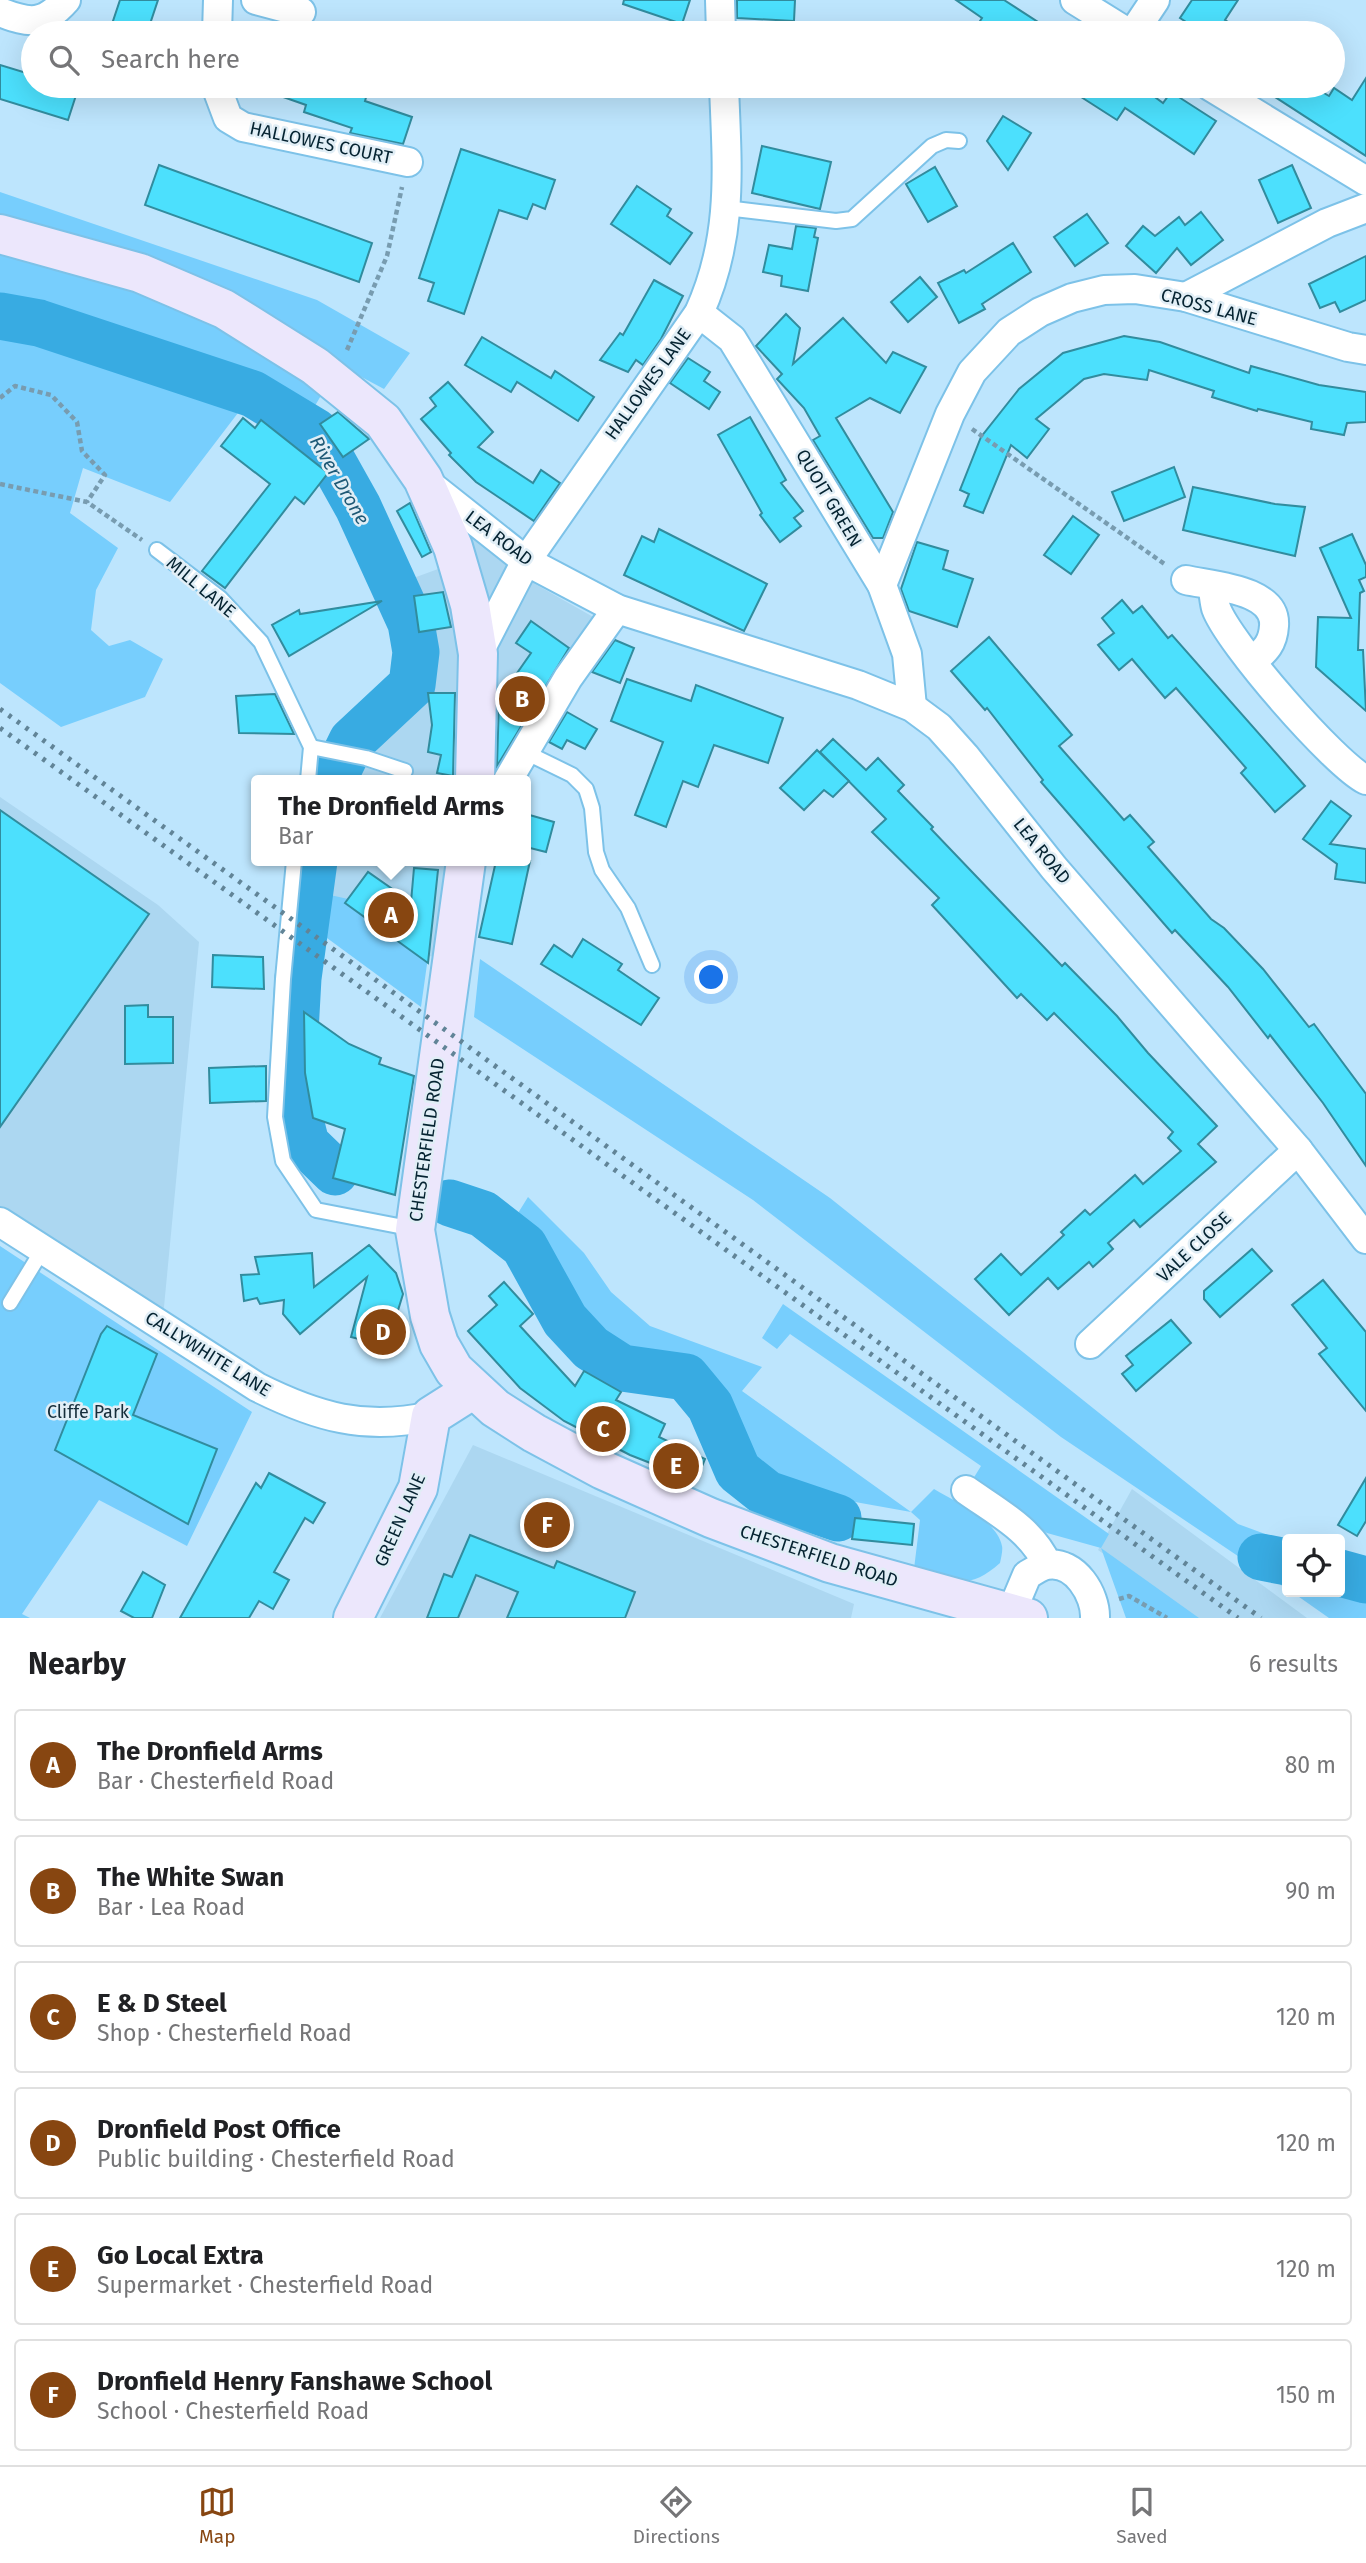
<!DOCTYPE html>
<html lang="en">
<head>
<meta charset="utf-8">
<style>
  :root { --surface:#fff; --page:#f2f2f2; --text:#202124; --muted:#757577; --line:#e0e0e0; --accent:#874611 }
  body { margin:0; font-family:"Fira Sans",sans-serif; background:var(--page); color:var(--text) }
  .controls { position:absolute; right:21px; bottom:21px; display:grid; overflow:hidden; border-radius:7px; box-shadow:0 7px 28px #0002 }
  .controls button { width:63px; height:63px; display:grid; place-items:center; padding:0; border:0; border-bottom:2px solid var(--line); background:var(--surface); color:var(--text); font:35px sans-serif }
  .you { position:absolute; left:712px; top:978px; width:24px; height:24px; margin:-18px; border:5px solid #fff; border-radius:50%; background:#1a73e8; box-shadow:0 0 0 10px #1a73e833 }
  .badge { display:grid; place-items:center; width:46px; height:46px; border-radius:50%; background:var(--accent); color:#fff; font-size:23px; font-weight:700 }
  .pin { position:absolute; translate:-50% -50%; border:4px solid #fff; box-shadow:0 2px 7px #0006 }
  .popup { position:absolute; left:251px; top:775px; width:280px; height:91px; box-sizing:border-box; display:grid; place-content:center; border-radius:7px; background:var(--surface); filter:drop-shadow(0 2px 5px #0005); font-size:23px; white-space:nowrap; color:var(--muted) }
  .popup b { font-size:26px; color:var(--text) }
  .popup::after { content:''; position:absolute; left:50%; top:100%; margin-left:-14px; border:14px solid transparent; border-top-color:var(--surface) }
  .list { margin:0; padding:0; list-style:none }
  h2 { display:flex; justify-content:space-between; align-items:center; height:91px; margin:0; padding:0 28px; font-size:30px }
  h2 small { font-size:23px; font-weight:400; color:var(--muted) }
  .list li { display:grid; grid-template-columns:46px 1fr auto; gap:21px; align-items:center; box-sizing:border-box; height:112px; margin:0 14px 14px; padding:0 14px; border:2px solid var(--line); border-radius:7px }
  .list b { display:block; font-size:26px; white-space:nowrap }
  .list p { margin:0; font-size:23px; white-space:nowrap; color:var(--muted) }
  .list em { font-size:23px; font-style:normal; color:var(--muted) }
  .icon { flex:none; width:38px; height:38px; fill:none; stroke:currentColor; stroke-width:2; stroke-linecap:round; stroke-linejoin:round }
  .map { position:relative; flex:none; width:1366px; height:1618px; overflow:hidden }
  .search { position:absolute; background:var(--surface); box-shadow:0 7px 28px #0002; left:21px; right:21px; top:21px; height:77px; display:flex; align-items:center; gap:18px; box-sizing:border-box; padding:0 24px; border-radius:38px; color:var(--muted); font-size:26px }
  .sheet { height:847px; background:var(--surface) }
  nav { display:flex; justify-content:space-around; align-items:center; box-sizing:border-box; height:98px; border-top:2px solid var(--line); background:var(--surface); font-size:19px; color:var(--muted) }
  nav a { display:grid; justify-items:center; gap:4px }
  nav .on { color:var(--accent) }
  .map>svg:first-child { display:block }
</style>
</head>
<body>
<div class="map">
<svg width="1366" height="1618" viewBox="0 0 1366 1618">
  <rect width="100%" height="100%" fill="#bde5fd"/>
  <g fill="#acd7f1">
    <path d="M469,534L535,584L602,622L509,780H323L332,760L364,719L407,684L378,591L449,565L459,535Z"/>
    <path d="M0,797L158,905L199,942L161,1338L0,1236Z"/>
    <path d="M304,861H478L463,957L419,956L345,903L299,888Z"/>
    <path d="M473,1445L854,1604L851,1618H380Z"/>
    <path d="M1132,1489L1307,1618H1196L1098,1550Z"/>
  </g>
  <g fill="#77cefd">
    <path d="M0,192L317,300L410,353L384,389L339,365L296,438L244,405L170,502L83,468L70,513L118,548L96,590L91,630L109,646L130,640L163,659L145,697L61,727L0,683Z"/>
    <path d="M299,888L348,899L345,904L419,956L428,957L421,1007L297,916Z"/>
    <path d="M480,959L830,1198L1238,1524L1287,1542V1589L1061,1437L753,1200L474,1017Z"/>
    <path d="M528,1197L584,1253L611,1292L650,1326L762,1367L742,1391L911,1512L934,1489C954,1501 997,1520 1002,1546C1003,1550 1001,1558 1000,1563C966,1593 954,1579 914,1569L920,1520L911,1512L844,1500L838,1518L767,1494L738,1471L710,1406L686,1377L622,1368L591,1348L565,1320L549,1286L497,1247Z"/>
    <path d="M0,1246L252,1412L187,1546L99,1500L22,1614L30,1618H0Z"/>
    <path d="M783,1304L1109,1534L1101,1548L1199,1618H1126L1101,1548L1047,1533L973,1479L981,1466L790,1334L777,1349L762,1338Z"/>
    <path d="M1340,1561L1366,1570V1618H1329L1292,1592H1340Z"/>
  </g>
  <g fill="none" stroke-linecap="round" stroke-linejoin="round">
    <g stroke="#38abe2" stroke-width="47">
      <path d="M0,316L39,323L253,394L316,432L358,507L411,623L416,652L412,685L352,741L333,780"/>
      <path d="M314,861L298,978L293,1068L297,1108L306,1144L335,1172"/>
      <path d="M450,1203L483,1214L524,1246L565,1320L591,1348L622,1368L686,1377L710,1406L738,1471L767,1494L838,1518"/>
      <path d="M1261,1557L1287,1562"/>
      <path d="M1340,1573L1366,1580"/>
    </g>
  </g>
  <g fill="#4ce0fd" stroke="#318c9e" stroke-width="2">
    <path d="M120,0H158L147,33H109Z"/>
    <path d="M624,0H690L682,24L623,4Z"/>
    <path d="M737,0H795L794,21L737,18Z"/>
    <path d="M956,0H1004L1055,33H972L982,18Z"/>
    <path d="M1192,0H1238L1225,20L1246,33H1203L1180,18Z"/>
    <path d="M0,65L33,75V86H79L68,120L0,99Z"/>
    <path d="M1366,78V156L1258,86H1312L1329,96L1334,88L1352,100Z"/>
    <path d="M261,86H342L367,94L365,101L412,117L403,144L350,133L352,128L304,112L306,105L260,89Z"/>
    <path d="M1064,86H1140L1163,103L1171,92L1216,121L1194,154L1125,108L1117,120Z"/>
    <path d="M1003,116L1031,133L1008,170L987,141Z"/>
    <path d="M762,146L831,162L820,209L752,193Z"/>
    <path d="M461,149L555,180L545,209L533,204L527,219L499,210L464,314L428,301L434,283L419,278Z"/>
    <path d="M159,165L372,243L359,282L145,205Z"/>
    <path d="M1292,165L1311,208L1278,223L1259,180Z"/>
    <path d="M935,167L957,206L928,222L906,184Z"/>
    <path d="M637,186L671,209L667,216L692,233L670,264L611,224Z"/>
    <path d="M1201,212L1223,240L1191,265L1177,248L1156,273L1126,246L1143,226L1155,236L1179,217L1185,225Z"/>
    <path d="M1087,214L1108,243L1075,266L1054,237Z"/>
    <path d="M796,226L816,228L814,237L818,238L808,291L781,286L782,276L763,272L769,245L792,249Z"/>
    <path d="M1013,243L1031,272L982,304L985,309L959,323L938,283L964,270L966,273Z"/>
    <path d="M1366,256V300L1340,312L1335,302L1320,308L1309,284Z"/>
    <path d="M920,277L937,297L908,322L891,302Z"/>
    <path d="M654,280L683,296L661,339L643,365L636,360L628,372L600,360L620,333L623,335Z"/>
    <path d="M786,314L800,328L793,364L843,318L886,363L893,352L926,367L900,413L870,398L836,418L893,512L883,538H873L813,440L820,436L804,408L777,379L782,374L756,346Z"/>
    <path d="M1124,336L1160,342L1249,373L1251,366L1319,385L1366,392V422L1347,423L1344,435L1311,429L1312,422L1258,409L1257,411L1212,397L1214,391L1149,370L1147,380L1104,374L1084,379L1036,419L1049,429L1027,458L1011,445L983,513L964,506L969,494L960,490L981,437L1019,389L1063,353Z"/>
    <path d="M482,337L551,378L555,371L594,397L578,421L517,382L511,392L465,365Z"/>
    <path d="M688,358L710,372L704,381L720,392L709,409L670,383Z"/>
    <path d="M448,382L493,432L478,447L533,483L541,470L560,483L534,521L476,482L449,455L451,453L421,419L436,406L430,398Z"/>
    <path d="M338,412L369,439L343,457L320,424Z"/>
    <path d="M750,417L786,480L781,483L803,511L794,518L801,526L780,542L760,515L762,513L718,435Z"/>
    <path d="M243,418L255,428L261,420L328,473L304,504L295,497L225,588L202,571L270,484L221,446Z"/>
    <path d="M1174,467L1185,497L1124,521L1112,492Z"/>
    <path d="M1193,487L1275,504L1305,507L1295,556L1183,530Z"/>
    <path d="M410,503L431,552L422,557L397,511Z"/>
    <path d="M1073,516L1099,535L1071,574L1044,555Z"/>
    <path d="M659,529L767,584L744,631L624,575L642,536L654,542Z"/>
    <path d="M1352,534L1366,565V577L1359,580L1364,591L1360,593L1358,650H1363L1366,711L1316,667L1318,617L1351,618L1320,548Z"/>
    <path d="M917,542L948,551L943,569L973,579L957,627L909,611L901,589Z"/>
    <path d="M443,592L451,627L419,632L414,596Z"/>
    <path d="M1122,600L1133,613L1142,606L1168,638L1172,635L1305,786L1275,812L1241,773L1246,768L1176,688L1165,698L1132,659L1119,670L1098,645L1114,633L1102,618Z"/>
    <path d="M382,601L289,656L272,625L299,610L300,614Z"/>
    <path d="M531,621L569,648L497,766L499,699L531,653L516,643Z"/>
    <path d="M989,637L1072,735L1059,746L1124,820L1130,815L1154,842L1148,847L1211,919L1224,928L1263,969L1309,1027L1314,1024L1366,1094V1166L1323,1103L1270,1035L1268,1038L1228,987L1175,930L1172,933L1041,782L1043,780L987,708L985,710L951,671Z"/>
    <path d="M615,640L634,648L620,683L592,672Z"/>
    <path d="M627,679L691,701L696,685L783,718L768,763L714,745L698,787L683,781L666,827L635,815L663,742L611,721Z"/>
    <path d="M428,693H455L453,776L437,773L441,755L428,752L432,725Z"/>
    <path d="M275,694L294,734L239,733L236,696Z"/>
    <path d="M567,712L597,729L585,749L567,740L562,749L549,742Z"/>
    <path d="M833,739L866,770L878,758L904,785L898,791L933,827L931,829L1062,966L1065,963L1117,1016L1148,1053L1217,1126L1198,1144L1216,1162L1140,1227L1134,1220L1108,1243L1113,1249L1093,1267L1089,1262L1058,1289L1048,1278L1009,1315L975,1279L1001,1254L1021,1275L1064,1235L1061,1232L1085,1210L1090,1215L1135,1175L1143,1184L1181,1151L1168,1138L1173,1132L1054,1013L1047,1020L1021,994L1017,998L932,905L939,898L872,832L886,819L820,752Z"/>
    <path d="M817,750L849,781L833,797L824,790L804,810L780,788Z"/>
    <path d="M1331,801L1351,816L1330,844L1366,849V883L1335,879L1337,864L1303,839Z"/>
    <path d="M0,810L149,914L0,1127Z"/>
    <path d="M526,814L554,822L546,852L526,847Z"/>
    <path d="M496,861H530L512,944L479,937Z"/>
    <path d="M414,868L438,870L428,963L345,903L368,872L411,902Z"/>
    <path d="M583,939L622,964L618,970L659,998L641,1025L541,964L554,945L572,957Z"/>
    <path d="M213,955L263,957L264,989L212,987Z"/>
    <path d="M148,1005V1017H173V1063L125,1064V1006Z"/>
    <path d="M304,1012L349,1044L381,1058L379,1064L414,1076L395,1195L333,1178L345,1129L313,1118L305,1073Z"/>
    <path d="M266,1066V1101L210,1103L209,1068Z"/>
    <path d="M369,1245L396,1273L403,1294L387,1346L351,1337L367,1277L300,1334L283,1314L284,1300L260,1304L257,1298L244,1301L241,1275L259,1274L255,1257L312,1253L314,1287Z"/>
    <path d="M1252,1249L1272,1271L1220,1317L1204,1299V1291Z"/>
    <path d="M1323,1280L1366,1332V1411L1319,1354L1327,1348L1292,1305Z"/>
    <path d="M504,1282L533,1314L520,1326L575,1386L584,1371L621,1392L616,1400L665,1424L659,1437L705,1459L696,1481L630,1455L564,1421L520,1388L468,1331L497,1305L489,1296Z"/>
    <path d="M1171,1320L1191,1343L1136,1391L1122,1374L1133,1365L1126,1356Z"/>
    <path d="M107,1326L157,1354L133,1415L217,1449L188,1524L55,1450L101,1334Z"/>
    <path d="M269,1473L325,1503L313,1523L305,1518L274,1572L289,1580L273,1609L259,1601L249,1618H180L256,1483L261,1488Z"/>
    <path d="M1366,1478V1521L1357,1536L1338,1525Z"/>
    <path d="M855,1518L914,1524L912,1545L852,1539Z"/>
    <path d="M470,1535L554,1568L557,1561L635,1592L625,1618H507L518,1592L476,1575L458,1618H427L444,1574L452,1577Z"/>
    <path d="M143,1572L165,1585L152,1618H134L121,1611Z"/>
  </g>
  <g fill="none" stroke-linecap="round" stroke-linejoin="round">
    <defs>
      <g id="service">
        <path d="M726,208L836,221L852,219L932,146L946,140L959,141"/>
        <path d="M157,550L220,598L261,642L311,747L308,780"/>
        <path d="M311,747L366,758L405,771"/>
        <path d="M523,751L572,775L586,789L592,808L596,852L602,870L628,908L652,965"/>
        <path d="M294,861L283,979L275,1117L283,1161L316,1210L414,1229"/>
        <path d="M10,1303L43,1249"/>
      </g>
      <g id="minor">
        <path d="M256,0L301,12"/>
        <path d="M720,0L721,33"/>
        <path d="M1075,0L1128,33"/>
        <path d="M0,12C30,24 44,25 66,0"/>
        <path d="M217,33L218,0"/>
        <path d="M1133,33L1155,0"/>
        <path d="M216,86L228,118L243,127L408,162"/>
        <path d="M1210,86L1366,181"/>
        <path d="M1186,297L1327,223L1366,208"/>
        <path d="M699,313L732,339L882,585L907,654L912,707"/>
        <path d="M425,481L526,561L617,609L858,685L912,707L939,727L965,756L1054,868L1298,1150L1366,1239"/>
        <path d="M1186,580C1212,586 1277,589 1274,626C1273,643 1266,650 1253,661"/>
        <path d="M882,585L950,414L972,372L1009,332L1040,312L1072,298L1104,290L1135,289L1186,297L1348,347L1366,350"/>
        <path d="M1212,586C1214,593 1214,601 1216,608C1228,642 1334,764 1366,780"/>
        <path d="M478,654L526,561L699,313C734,236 727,168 724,86"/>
        <path d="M508,780L568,678L617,609"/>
        <path d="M0,1222L257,1387C317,1417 365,1431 431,1416"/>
        <path d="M1090,1344L1298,1150"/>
        <path d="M966,1490C997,1512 1031,1529 1047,1564"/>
        <path d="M1011,1613L1027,1575C1032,1572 1041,1566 1047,1565C1075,1560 1096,1595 1095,1618"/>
      </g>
      <g id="secondary">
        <path d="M0,234L140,273L224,309L315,366L383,421L423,479L453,547L470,605L478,654L475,780"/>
        <path d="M466,861L415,1230L430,1316L439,1344L454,1370L495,1408L534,1433L603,1470L711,1518L830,1563L1028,1618"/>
        <path d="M353,1618L418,1488L431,1416L472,1390"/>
      </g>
    </defs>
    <use href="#service" stroke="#7dc2e8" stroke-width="18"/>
    <use href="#minor" stroke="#7dc2e8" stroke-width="32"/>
    <use href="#secondary" stroke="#7dc2e8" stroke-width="42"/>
    <g stroke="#789cb0" stroke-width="4.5" stroke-dasharray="5 3.5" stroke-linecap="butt">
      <path d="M347,350L387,256L402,187"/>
      <path d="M0,398L15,386L51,395L77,422L82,451L105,475L87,502"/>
      <path d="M972,429L1166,565"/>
      <path d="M0,484L87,502L142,540"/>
      <path d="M1119,1599L1129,1596L1167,1618"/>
    </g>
    <use href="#service" stroke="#fff" stroke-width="14"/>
    <use href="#minor" stroke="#fff" stroke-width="28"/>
    <use href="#secondary" stroke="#ece7fc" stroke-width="38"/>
    <g stroke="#618497" stroke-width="5" stroke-dasharray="3.5 7" stroke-linecap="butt">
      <path d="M0,709L1261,1618"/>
      <path d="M0,728L1238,1618"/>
    </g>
  </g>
  <g text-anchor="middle" stroke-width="5" stroke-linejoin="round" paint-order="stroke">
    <g font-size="18" fill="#052331" stroke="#e1eef6">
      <text transform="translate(321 143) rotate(12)" y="6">HALLOWES COURT</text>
      <text transform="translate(1209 307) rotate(15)" y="6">CROSS LANE</text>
      <text transform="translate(648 384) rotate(-54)" y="6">HALLOWES LANE</text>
      <text transform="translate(829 498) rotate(59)" y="6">QUOIT GREEN</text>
      <text transform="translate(499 538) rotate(37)" y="6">LEA ROAD</text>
      <text transform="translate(201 587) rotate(40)" y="6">MILL LANE</text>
      <text transform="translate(1042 851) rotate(51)" y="6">LEA ROAD</text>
      <text transform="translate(427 1140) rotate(-82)" y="6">CHESTERFIELD ROAD</text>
      <text transform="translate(1194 1247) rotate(-43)" y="6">VALE CLOSE</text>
      <text transform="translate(208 1354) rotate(32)" y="6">CALLYWHITE LANE</text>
      <text transform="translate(400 1520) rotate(-66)" y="6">GREEN LANE</text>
      <text transform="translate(819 1556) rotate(18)" y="6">CHESTERFIELD ROAD</text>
    </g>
    <g font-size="18" fill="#152d3a" stroke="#e1eef6">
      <text x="88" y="1418">Cliffe Park</text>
    </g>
    <g font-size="19" font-style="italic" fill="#1e5976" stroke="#e1eef6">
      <text transform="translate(340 480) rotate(60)" y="7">River Drone</text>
    </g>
  </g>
</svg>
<div class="controls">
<button><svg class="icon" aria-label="locate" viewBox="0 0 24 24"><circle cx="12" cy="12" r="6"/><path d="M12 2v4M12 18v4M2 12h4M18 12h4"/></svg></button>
</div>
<div class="you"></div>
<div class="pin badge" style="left:391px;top:915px">A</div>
<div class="popup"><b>The Dronfield Arms</b>Bar</div>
<div class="pin badge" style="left:522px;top:699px">B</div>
<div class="pin badge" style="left:603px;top:1429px">C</div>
<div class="pin badge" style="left:383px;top:1332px">D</div>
<div class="pin badge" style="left:676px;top:1466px">E</div>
<div class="pin badge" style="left:547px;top:1525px">F</div>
<div class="search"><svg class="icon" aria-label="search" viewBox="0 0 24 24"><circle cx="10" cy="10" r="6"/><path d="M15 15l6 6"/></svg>Search here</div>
</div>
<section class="sheet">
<h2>Nearby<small>6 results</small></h2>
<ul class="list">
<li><span class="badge">A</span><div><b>The Dronfield Arms</b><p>Bar · Chesterfield Road</p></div><em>80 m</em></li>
<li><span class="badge">B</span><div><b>The White Swan</b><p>Bar · Lea Road</p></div><em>90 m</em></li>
<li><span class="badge">C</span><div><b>E &amp; D Steel</b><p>Shop · Chesterfield Road</p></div><em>120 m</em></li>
<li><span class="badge">D</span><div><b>Dronfield Post Office</b><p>Public building · Chesterfield Road</p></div><em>120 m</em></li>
<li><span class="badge">E</span><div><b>Go Local Extra</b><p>Supermarket · Chesterfield Road</p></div><em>120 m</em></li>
<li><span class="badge">F</span><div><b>Dronfield Henry Fanshawe School</b><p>School · Chesterfield Road</p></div><em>150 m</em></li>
</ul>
</section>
<nav>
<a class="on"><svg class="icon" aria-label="map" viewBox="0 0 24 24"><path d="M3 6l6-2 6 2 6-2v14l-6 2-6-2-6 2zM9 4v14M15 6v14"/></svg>Map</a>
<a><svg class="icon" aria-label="directions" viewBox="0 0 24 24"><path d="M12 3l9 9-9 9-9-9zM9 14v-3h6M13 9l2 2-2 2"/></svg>Directions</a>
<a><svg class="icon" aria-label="saved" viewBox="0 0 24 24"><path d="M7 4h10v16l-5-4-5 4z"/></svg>Saved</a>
</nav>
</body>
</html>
